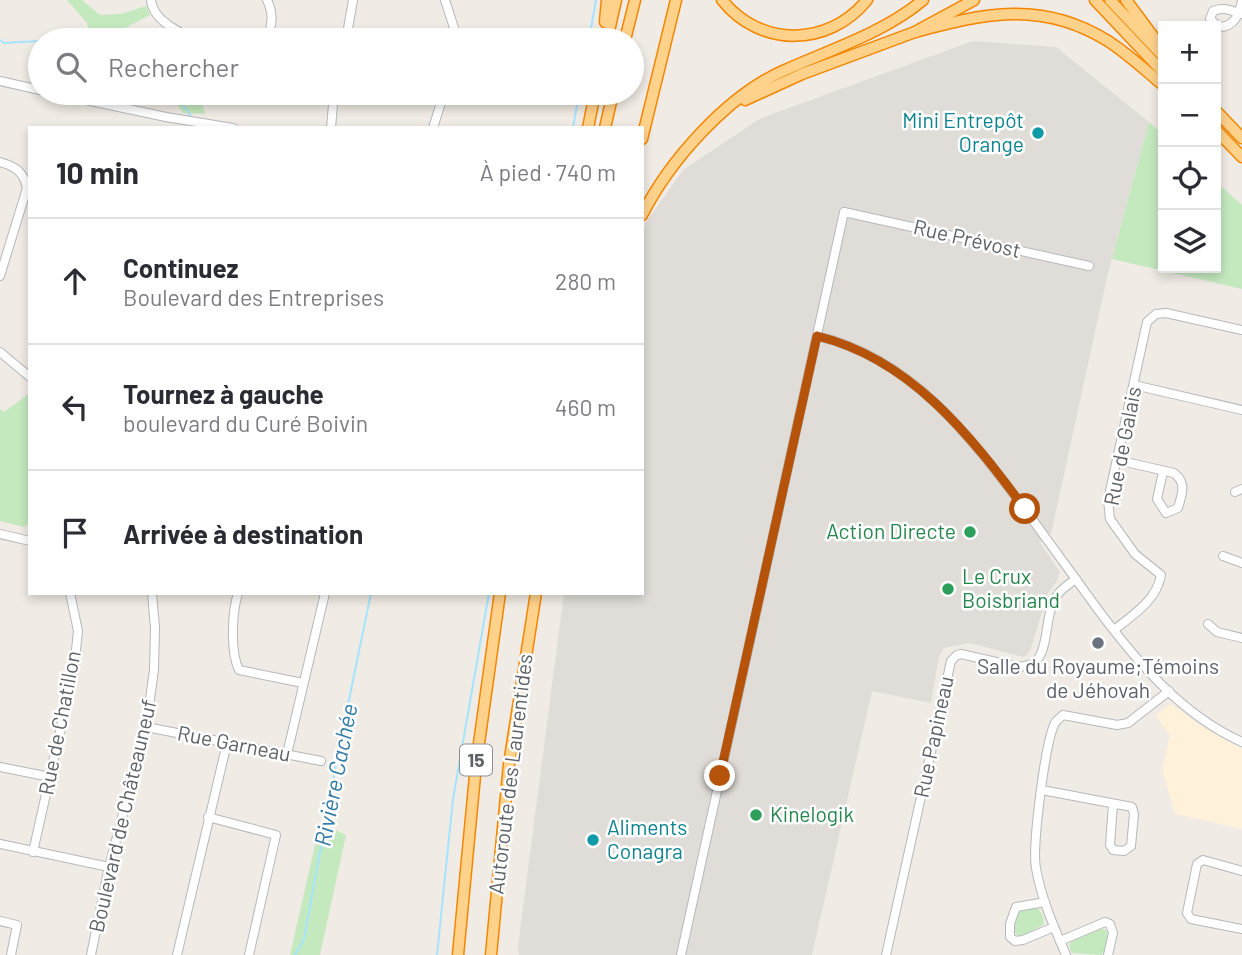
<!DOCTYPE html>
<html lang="fr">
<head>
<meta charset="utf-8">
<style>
  :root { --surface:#fff; --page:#f2f2f3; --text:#2b2b33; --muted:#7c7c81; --line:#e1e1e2 }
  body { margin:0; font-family:Barlow,sans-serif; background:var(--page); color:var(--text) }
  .controls { position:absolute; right:21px; top:21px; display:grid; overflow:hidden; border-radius:0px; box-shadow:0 4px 10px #0003 }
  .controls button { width:63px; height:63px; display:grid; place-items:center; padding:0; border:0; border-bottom:2px solid var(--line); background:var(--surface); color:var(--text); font:35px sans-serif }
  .stop { position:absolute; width:21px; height:21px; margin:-16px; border:5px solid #b45309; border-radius:50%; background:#fff }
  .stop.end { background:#b45309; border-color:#fff; box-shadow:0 2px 7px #0008 }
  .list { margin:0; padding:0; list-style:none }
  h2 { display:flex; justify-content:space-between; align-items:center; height:91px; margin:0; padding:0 28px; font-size:30px }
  h2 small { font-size:23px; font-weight:400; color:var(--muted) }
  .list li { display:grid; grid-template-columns:46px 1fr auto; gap:21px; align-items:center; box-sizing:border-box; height:126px; padding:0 28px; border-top:2px solid var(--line) }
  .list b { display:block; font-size:26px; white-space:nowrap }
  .list p { margin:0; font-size:23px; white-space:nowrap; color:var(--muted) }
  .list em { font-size:23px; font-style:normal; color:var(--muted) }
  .icon { flex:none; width:38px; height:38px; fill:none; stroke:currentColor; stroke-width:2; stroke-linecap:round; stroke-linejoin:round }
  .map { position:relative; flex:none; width:1242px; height:955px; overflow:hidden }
  .search { position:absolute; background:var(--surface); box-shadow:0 4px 10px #0003; left:28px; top:28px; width:616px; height:77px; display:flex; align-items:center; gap:18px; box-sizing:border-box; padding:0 24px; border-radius:38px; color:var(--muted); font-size:26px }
  .panel { position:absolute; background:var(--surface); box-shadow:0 4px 10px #0003; left:28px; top:126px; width:616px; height:469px; border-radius:0px }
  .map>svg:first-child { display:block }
</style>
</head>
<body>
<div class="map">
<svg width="1242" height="955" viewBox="0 0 1242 955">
  <rect width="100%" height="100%" fill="#f0ebe4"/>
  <path fill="#fff1da" d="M1171,704L1206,729L1242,749V829L1175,814L1162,769L1170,736L1155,715Z"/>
  <path fill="#e0ddd8" d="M973,41L1056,47L1149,122L1107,277L1051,534L1040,543L1060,572L1056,582L1048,593L1030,651L1024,657L970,643L944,648L939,656L931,703L872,691L812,955H519L518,946L564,593H642V239L646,222L683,170L761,118Z"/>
  <g fill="#c4e9bf">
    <path d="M67,0H82L100,15L121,14L146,6L150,15L123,29L122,31L129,40H91L87,23Z"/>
    <path d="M169,93H197L206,114L183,113Z"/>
    <path d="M1149,122L1163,135V268H1216V182L1242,205V289L1112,259Z"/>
    <path d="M30,393V523L24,527L0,521V409L4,412Z"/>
    <path d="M320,823L346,835L320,955H290Z"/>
    <path d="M1037,908C1042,912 1045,919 1043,925L1022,936L1017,935L1014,931C1018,912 1016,909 1037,908Z"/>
    <path d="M1099,928L1106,930C1110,937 1107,949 1102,955L1072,953L1069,946L1071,942Z"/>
  </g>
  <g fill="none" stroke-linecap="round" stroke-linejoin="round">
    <g stroke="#a5e4ff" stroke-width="2">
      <path d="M0,40L4,43L40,41"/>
      <path d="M589,40L596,0"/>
      <path d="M175,93L192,118"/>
      <path d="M573,128L579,93"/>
      <path d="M295,955L304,939L338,753L371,593"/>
      <path d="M437,955L453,799L489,593"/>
    </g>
    <defs>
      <g id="minor">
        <path d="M151,0C153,21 182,35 201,40"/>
        <path d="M267,0C274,14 272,25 267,40"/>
        <path d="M445,0L456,34L455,40"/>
        <path d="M1242,1C1239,14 1235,27 1219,27L1210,19L1213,11C1224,6 1231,11 1242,14"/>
        <path d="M346,40L353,0"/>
        <path d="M0,81L40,90"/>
        <path d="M53,93L166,117L233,128"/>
        <path d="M465,93L476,98"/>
        <path d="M331,128L334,93"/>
        <path d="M433,128L444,93"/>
        <path d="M0,162C15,166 24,172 27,188L0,276"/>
        <path d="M817,336C911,358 969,435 1024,508C1049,542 1074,577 1099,611C1138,663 1182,715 1242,742"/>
        <path d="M0,352L30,377"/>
        <path d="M1134,385L1242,410"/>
        <path d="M1117,460L1174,473C1187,483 1182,494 1178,508L1166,513L1157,499L1163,472"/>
        <path d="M1235,492L1242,489"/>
        <path d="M0,534L30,541"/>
        <path d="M1223,556L1242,563"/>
        <path d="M238,593C232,612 230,652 239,670L303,683"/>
        <path d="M1208,624L1217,632L1242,638"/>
        <path d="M1114,630C1133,615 1157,600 1161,575L1135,554L1110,519L1108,500L1147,322L1156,314L1166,313L1242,330"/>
        <path d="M146,727L321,761"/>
        <path d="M287,754L325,593"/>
        <path d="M0,767L50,777"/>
        <path d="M1042,790L1132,807L1134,814L1131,846L1124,851L1113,850L1110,845L1113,804"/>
        <path d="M208,817L276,835L249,955"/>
        <path d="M0,844L109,867"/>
        <path d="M33,852L74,669L78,631L70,593"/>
        <path d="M1242,871L1203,860L1197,864L1187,913L1191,919L1242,929"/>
        <path d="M1045,902L1016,907L1010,924V937L1015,941L1023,940L1054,927"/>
        <path d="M0,921L17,925L11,955"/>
        <path d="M1060,941L1105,922L1110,924L1113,933L1108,955"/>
        <path d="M91,955L109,867L146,727L154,670L155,628L152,593"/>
        <path d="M177,955L227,743"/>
        <path d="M681,955L844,212L1089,266"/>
        <path d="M886,955L951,661L957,655L961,654L1019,667L1034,664C1051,647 1043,614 1058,594C1063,588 1070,583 1076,579"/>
        <path d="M1066,955C1054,927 1041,898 1036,868C1032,847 1045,742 1055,723C1057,720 1061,717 1063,715L1117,725L1128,723L1169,691"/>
      </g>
      <g id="highway">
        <path d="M722,0C760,48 829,47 867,0"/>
        <path d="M1095,0L1163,72"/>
        <path d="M1110,0L1163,56"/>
        <path d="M1126,0L1155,39"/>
        <path d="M605,22L607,0"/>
        <path d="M915,32C985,13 1042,0 1108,41C1128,54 1145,70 1163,85"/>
        <path d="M607,40L616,0"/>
        <path d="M625,40L635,0"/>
        <path d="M745,100L802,74L915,32L974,0"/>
        <path d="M1216,111L1242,138"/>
        <path d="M588,128L595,93"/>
        <path d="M605,128L613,93"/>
        <path d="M1216,130L1242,157"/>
        <path d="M642,139L676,0"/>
        <path d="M642,215C670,160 727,96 783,71C829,50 884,33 923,0"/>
        <path d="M458,955L476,765L500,593"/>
        <path d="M491,955L509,764L536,593"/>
      </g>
    </defs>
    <use href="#minor" stroke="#b5b8bc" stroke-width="10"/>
    <use href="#highway" stroke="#f48600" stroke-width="13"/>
    <use href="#minor" stroke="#fff" stroke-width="8"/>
    <use href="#highway" stroke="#ffd28c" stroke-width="10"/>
  </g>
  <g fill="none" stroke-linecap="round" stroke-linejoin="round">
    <path stroke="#b45309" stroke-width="9" d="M720,776L817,336C911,359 970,435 1025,509"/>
  </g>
  <g fill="#0f9aa8" stroke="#fff" stroke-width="2.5">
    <circle cx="1038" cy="133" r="7"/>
    <circle cx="593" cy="840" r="7"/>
  </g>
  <g fill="#2e9e5b" stroke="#fff" stroke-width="2.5">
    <circle cx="970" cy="532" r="7"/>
    <circle cx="948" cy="589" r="7"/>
    <circle cx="756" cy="815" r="7"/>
  </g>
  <circle fill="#6b7280" stroke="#fff" stroke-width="2.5" cx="1098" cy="643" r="7"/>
  <g text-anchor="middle" stroke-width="5" stroke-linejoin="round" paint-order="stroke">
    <rect fill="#fff" stroke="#8d9194" stroke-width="2" x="460" y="744.5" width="32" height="31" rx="5"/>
    <g font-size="19" font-weight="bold" fill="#5c6266">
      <text x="476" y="767">15</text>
    </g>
    <g font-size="21" fill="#0d838f" stroke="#fff" text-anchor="end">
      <text x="1024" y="128">Mini Entrepôt<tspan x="1024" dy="24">Orange</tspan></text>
      <text x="607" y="835" text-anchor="start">Aliments<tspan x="607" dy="24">Conagra</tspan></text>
    </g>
    <g font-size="21" fill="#5c6266" stroke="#fff">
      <text transform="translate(967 239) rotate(13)" y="7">Rue Prévost</text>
      <text transform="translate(1123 446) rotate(-79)" y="7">Rue de Galais</text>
      <text transform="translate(60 723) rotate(-79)" y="7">Rue de Chatillon</text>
      <text transform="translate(934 737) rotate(-78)" y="7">Rue Papineau</text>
      <text transform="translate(234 744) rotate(11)" y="7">Rue Garneau</text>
      <text transform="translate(511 774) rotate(-83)" y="7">Autoroute des Laurentides</text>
      <text transform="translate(123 816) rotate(-77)" y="7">Boulevard de Châteauneuf</text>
    </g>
    <g font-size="21" fill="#27864d" stroke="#fff" text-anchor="start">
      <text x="956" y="539" text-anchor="end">Action Directe</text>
      <text x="962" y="584">Le Crux<tspan x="962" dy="24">Boisbriand</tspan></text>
      <text x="770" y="822">Kinelogik</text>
    </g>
    <g font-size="21" fill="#5b616d" stroke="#fff">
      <text x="1098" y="674">Salle du Royaume;Témoins<tspan x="1098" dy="24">de Jéhovah</tspan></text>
    </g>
    <g font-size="23" font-style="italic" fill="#347ba7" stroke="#fff">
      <text transform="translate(336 775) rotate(-79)" y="8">Rivière Cachée</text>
    </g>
  </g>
</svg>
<div class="controls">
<button>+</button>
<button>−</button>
<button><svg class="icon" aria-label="locate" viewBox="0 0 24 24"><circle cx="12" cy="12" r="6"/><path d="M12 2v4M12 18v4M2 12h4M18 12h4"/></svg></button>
<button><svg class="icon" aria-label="layers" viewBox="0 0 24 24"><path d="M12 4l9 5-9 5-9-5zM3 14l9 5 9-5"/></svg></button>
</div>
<div class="stop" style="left:1025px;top:509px"></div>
<div class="stop end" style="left:720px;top:776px"></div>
<div class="search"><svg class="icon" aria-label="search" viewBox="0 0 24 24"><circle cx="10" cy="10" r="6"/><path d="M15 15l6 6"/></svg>Rechercher</div>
<section class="panel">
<h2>10 min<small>À pied · 740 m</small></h2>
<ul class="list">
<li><svg class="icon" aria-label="ahead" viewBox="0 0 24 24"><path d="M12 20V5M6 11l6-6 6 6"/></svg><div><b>Continuez</b><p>Boulevard des Entreprises</p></div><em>280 m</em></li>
<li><svg class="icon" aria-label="left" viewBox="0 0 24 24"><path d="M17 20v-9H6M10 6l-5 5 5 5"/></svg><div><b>Tournez à gauche</b><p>boulevard du Curé Boivin</p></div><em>460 m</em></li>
<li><svg class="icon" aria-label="arrive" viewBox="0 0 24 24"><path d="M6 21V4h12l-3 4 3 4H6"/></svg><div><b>Arrivée à destination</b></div></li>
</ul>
</section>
</div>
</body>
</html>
